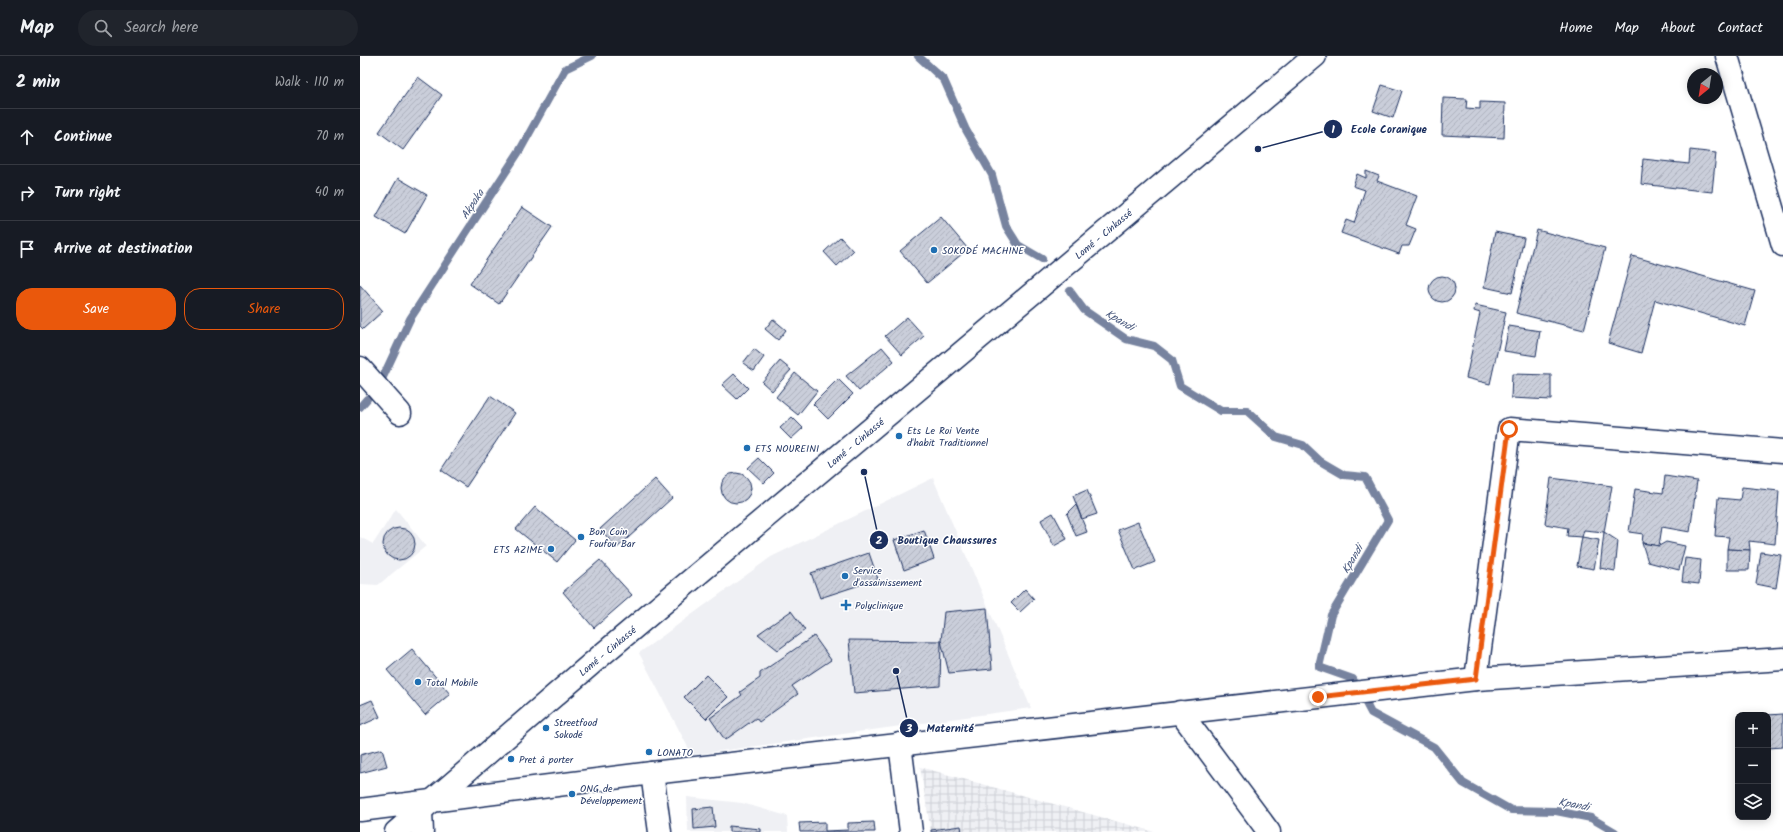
<!DOCTYPE html>
<html lang="en">
<head>
<meta charset="utf-8">
<style>
  :root { --surface:#171b24; --page:#20242c; --text:#f1f3f6; --muted:#9ea1a6; --line:#363941; --accent:#ea580c }
  body { margin:0; font-family:Kalam,sans-serif; background:var(--page); color:var(--text) }
  .controls { position:absolute; right:12px; bottom:12px; display:grid; overflow:hidden; border-radius:8px; box-shadow:0 2px 10px #0003 }
  .controls button { width:36px; height:36px; display:grid; place-items:center; padding:0; border:0; border-bottom:1px solid var(--line); background:var(--surface); color:var(--text); font:20px sans-serif }
  .compass { position:absolute; left:1327px; top:12px; width:36px; height:36px; border-radius:50%; background:var(--surface); box-shadow:0 2px 10px #0003; rotate:210deg }
  .stop { position:absolute; width:12px; height:12px; margin:-9px; border:3px solid #ea580c; border-radius:50%; background:#fff }
  .stop.end { background:#ea580c; border-color:#fff; box-shadow:0 1px 4px #0008 }
  .list { margin:0; padding:0; list-style:none }
  h2 { display:flex; justify-content:space-between; align-items:center; height:52px; margin:0; padding:0 16px; font-size:17px }
  h2 small { font-size:13px; font-weight:400; color:var(--muted) }
  .list li { display:grid; grid-template-columns:26px 1fr auto; gap:12px; align-items:center; box-sizing:border-box; height:56px; padding:0 16px; border-top:1px solid var(--line) }
  .list b { display:block; font-size:15px; white-space:nowrap }
  .list em { font-size:13px; font-style:normal; color:var(--muted) }
  .actions { display:flex; gap:8px; padding:12px 16px }
  .actions a { flex:1; padding:9px 0; border:1px solid var(--accent); border-radius:16px; text-align:center; font-size:14px; color:var(--accent) }
  .actions .main { background:var(--accent); color:#fff }
  .icon { flex:none; width:22px; height:22px; fill:none; stroke:currentColor; stroke-width:2; stroke-linecap:round; stroke-linejoin:round }
  .map { position:relative; flex:none; width:1423px; height:776px; overflow:hidden }
  header { display:flex; align-items:center; gap:24px; box-sizing:border-box; height:56px; padding:0 20px; background:var(--surface); border-bottom:1px solid var(--line) }
  header strong { font-size:19px }
  nav { display:flex; gap:22px; margin-inline-start:auto; font-size:14px }
  .search { width:280px; height:36px; background:var(--page); display:flex; align-items:center; gap:10px; box-sizing:border-box; padding:0 14px; border-radius:22px; color:var(--muted); font-size:15px }
  main { display:flex }
  aside { flex:1; background:var(--surface) }
  .map>svg:first-child { display:block }
</style>
</head>
<body>
<header>
<strong>Map</strong>
<div class="search"><svg class="icon" aria-label="search" viewBox="0 0 24 24"><circle cx="10" cy="10" r="6"/><path d="M15 15l6 6"/></svg>Search here</div>
<nav><a>Home</a><a>Map</a><a>About</a><a>Contact</a></nav>
</header>
<main>
<aside>
<h2>2 min<small>Walk · 110 m</small></h2>
<ul class="list">
<li><svg class="icon" aria-label="ahead" viewBox="0 0 24 24"><path d="M12 20V5M6 11l6-6 6 6"/></svg><div><b>Continue</b></div><em>70 m</em></li>
<li><svg class="icon" aria-label="right" viewBox="0 0 24 24"><path d="M7 20v-9h11M14 6l5 5-5 5"/></svg><div><b>Turn right</b></div><em>40 m</em></li>
<li><svg class="icon" aria-label="arrive" viewBox="0 0 24 24"><path d="M6 21V4h12l-3 4 3 4H6"/></svg><div><b>Arrive at destination</b></div></li>
</ul>
<div class="actions"><a class="main">Save</a><a>Share</a></div>
</aside>
<div class="map">
<svg width="1423" height="776" viewBox="0 0 1423 776">
  <defs>
    <pattern id="industrial-grid" width="8" height="8" patternUnits="userSpaceOnUse"><rect width="8" height="8" fill="#eff0f4"/><path d="M0 4h8M4 0v8" fill="none" stroke="#ccced4"/></pattern>
    <pattern id="building-hatch" width="6" height="6" patternUnits="userSpaceOnUse"><rect width="6" height="6" fill="#caceda"/><path d="M-1 1l2-2M0 6l6-6M5 7l2-2" fill="none" stroke="#adb1be"/></pattern>
  </defs>
  <rect width="100%" height="100%" fill="#fff"/>
  <filter id="ink" filterUnits="userSpaceOnUse"><feTurbulence type="fractalNoise" baseFrequency=".025" numOctaves="2"/><feDisplacementMap in="SourceGraphic" scale="8" xChannelSelector="R" yChannelSelector="G"/><feConvolveMatrix kernelMatrix="1 2 1 2 8 2 1 2 1" color-interpolation-filters="sRGB"/></filter>
  <g filter="url(#ink)">
    <g fill="#eff0f4">
      <path d="M573,422L671,652L332,699L279,597L411,501Z"/>
      <path d="M36,453L66,490L18,529L0,528V481L13,488Z"/>
      <path d="M327,741L382,747L427,760L428,776H328Z"/>
    </g>
    <path fill="url(#industrial-grid)" d="M560,711L795,776H571Z"/>
    <g fill="none" stroke-linecap="round" stroke-linejoin="round">
      <g stroke="#77839f" stroke-width="8">
        <path d="M558,0L584,24L606,74L632,119L646,170L658,189L682,203"/>
        <path d="M710,235L724,254L766,283L794,290L812,304L820,330L861,355H887L916,381L943,389L960,405L984,419L1005,421L1028,464L971,559L959,611L993,623L1011,657L1074,691L1103,727L1151,754L1196,755L1231,762L1255,776"/>
        <path d="M23,321L50,263L160,94L205,13L232,0"/>
        <path d="M0,351L7,343"/>
      </g>
    </g>
    <g fill="url(#building-hatch)" stroke="#1b2f5e">
      <path d="M58,21L82,39L43,94L19,76Z"/>
      <path d="M1022,29L1042,35L1033,62L1013,55Z"/>
      <path d="M1083,42L1107,43L1106,52L1120,53V46L1145,47L1144,82L1082,79Z"/>
      <path d="M1330,94L1356,97L1352,136L1281,128L1283,103L1329,108Z"/>
      <path d="M1006,115L1019,120L1017,125L1057,140L1046,169L1056,173L1049,190H1042L1039,198L981,177L986,164L994,167L1005,134L993,130L997,118L1006,122Z"/>
      <path d="M38,122L67,139L45,178L16,161Z"/>
      <path d="M162,151L192,171L139,248L110,228Z"/>
      <path d="M581,161L608,193L567,227L540,195Z"/>
      <path d="M1177,174L1245,192L1224,274L1156,257Z"/>
      <path d="M1135,176L1164,182L1152,237L1124,231Z"/>
      <path d="M480,181L493,195L477,210L464,196Z"/>
      <path d="M1272,200L1395,235L1385,270L1295,244L1281,297L1248,287Z"/>
      <circle cx="1082" cy="233" r="13"/>
      <path d="M0,229L23,255L3,273L0,270Z"/>
      <path d="M1115,249L1146,256L1130,328L1106,322L1120,257L1114,255Z"/>
      <path d="M547,261L564,280L542,299L525,280Z"/>
      <path d="M413,263L426,274L418,284L405,273Z"/>
      <path d="M1149,270L1180,275L1176,300L1144,295Z"/>
      <path d="M522,291L534,305L499,335L486,320Z"/>
      <path d="M394,293L404,301L394,315L383,307Z"/>
      <path d="M420,305L431,314L412,335L402,326Z"/>
      <path d="M435,317L457,335L438,359L416,341Z"/>
      <path d="M374,318L388,332L377,343L362,329Z"/>
      <path d="M1152,318L1191,319V344L1151,342Z"/>
      <path d="M478,323L493,338L468,363L453,348Z"/>
      <path d="M130,340L155,357L106,431L81,414Z"/>
      <path d="M432,361L443,372L431,383L420,372Z"/>
      <path d="M399,402L414,417L404,427L388,412Z"/>
      <circle cx="376" cy="432" r="15"/>
      <path d="M1305,420L1337,425L1330,476L1302,471L1299,490L1282,487L1283,478L1269,476L1275,433L1303,437Z"/>
      <path d="M1191,422L1252,430L1244,476L1224,474L1222,481L1207,480L1208,472L1185,468Z"/>
      <path d="M295,423L312,442L257,492L240,473Z"/>
      <path d="M1382,431L1419,435L1415,488L1389,485L1390,494L1367,493L1369,481L1355,480L1358,442L1380,444Z"/>
      <path d="M727,434L737,458L722,463L713,440Z"/>
      <path d="M716,449L727,476L716,480L707,458Z"/>
      <path d="M175,451L215,484L197,506L156,473Z"/>
      <path d="M693,457L707,483L694,490L681,464Z"/>
      <path d="M778,466L795,506L775,514L758,474Z"/>
      <circle cx="39" cy="488" r="16"/>
      <path d="M564,474L574,503L544,514L534,484Z"/>
      <path d="M1244,476L1258,485L1255,515L1240,512Z"/>
      <path d="M1222,481L1239,484L1234,513L1217,510Z"/>
      <path d="M1306,486L1325,490L1319,514L1288,506L1282,487L1299,490Z"/>
      <path d="M1367,493L1390,494L1389,514H1367Z"/>
      <path d="M1401,496L1421,499L1416,532L1396,528Z"/>
      <path d="M509,497L518,523L460,542L451,517Z"/>
      <path d="M1325,502L1341,504L1339,528L1322,526Z"/>
      <path d="M240,504L272,539L234,572L203,536Z"/>
      <path d="M665,533L674,543L660,556L651,547Z"/>
      <path d="M627,552L632,613L589,617L581,585L584,556Z"/>
      <path d="M431,555L445,574L418,594L398,578Z"/>
      <path d="M454,580L471,604L432,630L438,638L399,666L396,662L365,684L350,662L382,639L380,636L400,622V617Z"/>
      <path d="M489,584L581,585L580,630L494,637Z"/>
      <path d="M52,593L90,638L65,659L27,614Z"/>
      <path d="M346,619L368,641L346,663L324,641Z"/>
      <path d="M12,644L20,661L0,670V649Z"/>
      <path d="M1423,658V691L1408,692V659Z"/>
      <path d="M22,693L27,710L0,717V699Z"/>
      <path d="M353,751L355,771L334,773L333,753Z"/>
      <path d="M465,766V775L488,774V767L514,766L515,776H440L439,767Z"/>
      <path d="M369,770L401,773V776H369Z"/>
      <path d="M601,770L602,776H571V774Z"/>
    </g>
    <g fill="none" stroke-linecap="round" stroke-linejoin="round">
      <defs>
        <g id="minor">
          <path d="M1367,0L1423,189"/>
          <path d="M0,312L40,357"/>
          <path d="M1116,623L1149,373L1423,395"/>
          <path d="M820,656L909,776"/>
          <path d="M540,688L551,776"/>
          <path d="M292,717L300,776"/>
          <path d="M0,754L292,717L1116,623L1423,603"/>
          <path d="M61,756L62,776"/>
        </g>
        <path id="highway" d="M36,776L244,597L955,0"/>
      </defs>
      <use href="#minor" stroke="#1b2f5e" stroke-width="25"/>
      <use href="#highway" stroke="#1b2f5e" stroke-width="25"/>
      <use href="#minor" stroke="#fff" stroke-width="22"/>
      <use href="#highway" stroke="#fff" stroke-width="22"/>
    </g>
  </g>
  <g fill="none" stroke-linecap="round" stroke-linejoin="round" filter="url(#ink)">
    <path stroke="#ea580c" stroke-width="5" d="M958,641L1116,623L1149,373"/>
  </g>
  <g fill="#1f6fb2" stroke="#fff" stroke-width="1.5">
    <circle cx="574" cy="194" r="4"/>
    <circle cx="539" cy="380" r="4"/>
    <circle cx="387" cy="392" r="4"/>
    <circle cx="221" cy="481" r="4"/>
    <circle cx="191" cy="493" r="4"/>
    <circle cx="485" cy="520" r="4"/>
    <path d="M484 543h4v4h4v4h-4v4h-4v-4h-4v-4h4z"/>
    <circle cx="58" cy="626" r="4"/>
    <circle cx="186" cy="672" r="4"/>
    <circle cx="289" cy="696" r="4"/>
    <circle cx="151" cy="703" r="4"/>
    <circle cx="212" cy="738" r="4"/>
  </g>
  <g text-anchor="middle" stroke-width="3" stroke-linejoin="round" paint-order="stroke">
    <g font-size="10" fill="#1b2f5e" stroke="#fff">
      <text transform="translate(743 178) rotate(-40)" y="4">Lomé - Cinkassé</text>
      <text transform="translate(495 387) rotate(-40)" y="4">Lomé - Cinkassé</text>
      <text transform="translate(247 595) rotate(-40)" y="4">Lomé - Cinkassé</text>
    </g>
    <g font-size="10" fill="#1b2f5e" stroke="#fff" text-anchor="start">
      <text x="582" y="198">SOKODÉ MACHINE</text>
      <text x="547" y="378">Ets Le Roi Vente<tspan x="547" dy="12">d'habit Traditionnel</tspan></text>
      <text x="395" y="396">ETS NOUREINI</text>
      <text x="229" y="479">Bon Coin<tspan x="229" dy="12">Foufou Bar</tspan></text>
      <text x="183" y="497" text-anchor="end">ETS AZIME</text>
      <text x="493" y="518">Service<tspan x="493" dy="12">d'assainissement</tspan></text>
      <text x="495" y="553">Polyclinique</text>
      <text x="66" y="630">Total Mobile</text>
      <text x="194" y="670">Streetfood<tspan x="194" dy="12">Sokodé</tspan></text>
      <text x="297" y="700">LONATO</text>
      <text x="159" y="707">Pret à porter</text>
      <text x="220" y="736">ONG de<tspan x="220" dy="12">Développement</tspan></text>
    </g>
    <g font-size="11" font-style="italic" fill="#49597e" stroke="#fff">
      <text transform="translate(112 148) rotate(-57)" y="4">Akpaka</text>
      <text transform="translate(760 264) rotate(31)" y="4">Kpandi</text>
      <text transform="translate(992 503) rotate(-59)" y="4">Kpandi</text>
      <text transform="translate(1214 748) rotate(11)" y="4">Kpandi</text>
    </g>
  </g>
  <path fill="none" stroke="#1b2f5e" stroke-width="1.5" d="M898 93L973 73M504 416L519 484M536 615L549 672"/>
  <g fill="#1b2f5e" stroke="#fff" stroke-width="1.5">
    <circle cx="898" cy="93" r="4"/>
    <circle cx="504" cy="416" r="4"/>
    <circle cx="536" cy="615" r="4"/>
    <circle cx="973" cy="73" r="10"/>
    <circle cx="519" cy="484" r="10"/>
    <circle cx="549" cy="672" r="10"/>
  </g>
  <g font-size="12" text-anchor="middle" font-weight="bold" fill="#fff">
    <text x="973" y="77">1</text>
    <text x="519" y="488">2</text>
    <text x="549" y="676">3</text>
  </g>
  <g font-size="11" text-anchor="middle" font-weight="bold" fill="#1b2f5e" stroke="#fff" stroke-width="3" stroke-linejoin="round" paint-order="stroke">
    <text x="1029" y="77">Ecole Coranique</text>
    <text x="587" y="488">Boutique Chaussures</text>
    <text x="590" y="676">Maternité</text>
  </g>
</svg>
<div class="controls">
<button>+</button>
<button>−</button>
<button><svg class="icon" aria-label="layers" viewBox="0 0 24 24"><path d="M12 4l9 5-9 5-9-5zM3 14l9 5 9-5"/></svg></button>
</div>
<svg class="compass" viewBox="-18 -18 36 36"><path d="M0-13l5 13h-10z" fill="#e53935"/><path d="M0 13l5-13h-10z" fill="#9ea1a6"/></svg>
<div class="stop" style="left:1149px;top:373px"></div>
<div class="stop end" style="left:958px;top:641px"></div>
</div>
</main>
</body>
</html>
